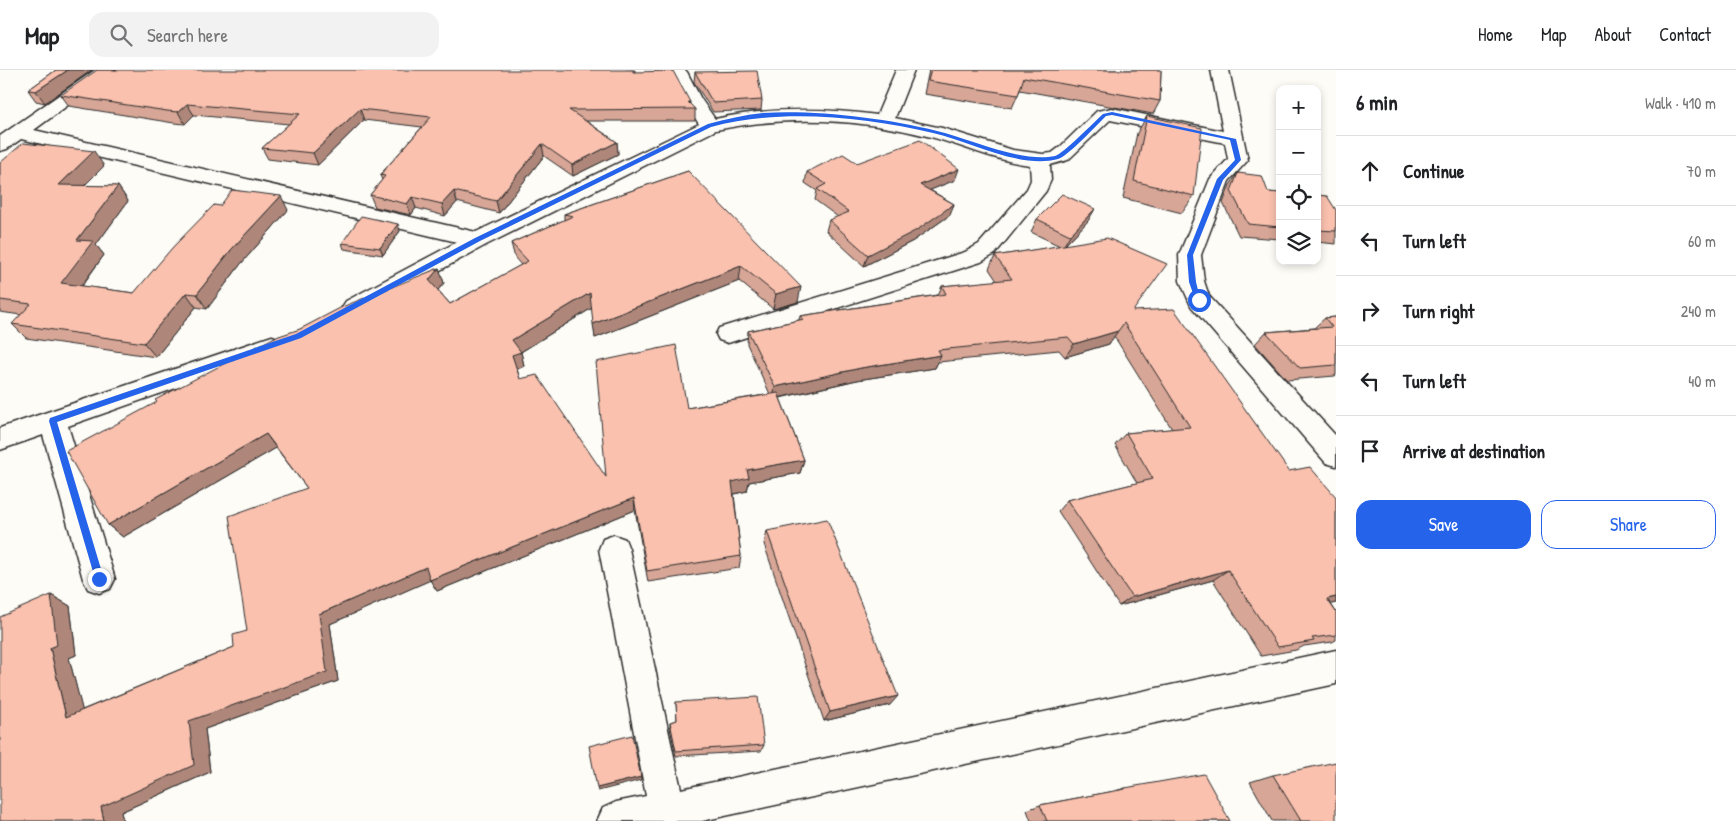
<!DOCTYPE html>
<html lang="en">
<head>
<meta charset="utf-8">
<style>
  :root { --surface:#fff; --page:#f2f2f2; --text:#202124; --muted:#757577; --line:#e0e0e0; --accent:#2563eb }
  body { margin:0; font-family:"Patrick Hand",sans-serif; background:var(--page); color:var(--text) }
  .controls { position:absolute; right:15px; top:15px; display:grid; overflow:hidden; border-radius:10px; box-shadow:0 2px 8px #0003 }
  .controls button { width:45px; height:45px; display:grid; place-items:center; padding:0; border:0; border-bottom:1px solid var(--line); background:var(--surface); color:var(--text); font:25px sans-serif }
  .stop { position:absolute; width:15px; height:15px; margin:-11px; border:4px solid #2563eb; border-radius:50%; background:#fff }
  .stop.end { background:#2563eb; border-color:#fff; box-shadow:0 1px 5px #0008 }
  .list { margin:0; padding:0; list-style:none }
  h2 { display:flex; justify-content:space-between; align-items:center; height:65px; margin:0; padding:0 20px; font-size:21px }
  h2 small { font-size:16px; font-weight:400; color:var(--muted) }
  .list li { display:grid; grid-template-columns:32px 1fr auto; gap:15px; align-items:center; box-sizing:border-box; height:70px; padding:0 20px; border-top:1px solid var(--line) }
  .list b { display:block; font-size:19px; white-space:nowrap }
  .list em { font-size:16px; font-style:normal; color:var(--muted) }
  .actions { display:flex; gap:10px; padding:15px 20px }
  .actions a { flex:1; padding:11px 0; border:1px solid var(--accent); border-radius:15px; text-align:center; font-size:18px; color:var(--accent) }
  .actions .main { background:var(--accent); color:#fff }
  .icon { flex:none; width:28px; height:28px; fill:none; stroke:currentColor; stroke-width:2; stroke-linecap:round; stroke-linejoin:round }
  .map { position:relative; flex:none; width:1336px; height:751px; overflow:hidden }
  header { display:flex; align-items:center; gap:30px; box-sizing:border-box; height:70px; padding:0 25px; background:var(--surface); border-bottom:1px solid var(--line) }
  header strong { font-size:24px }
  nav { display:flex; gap:28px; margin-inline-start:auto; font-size:18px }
  .search { width:350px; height:45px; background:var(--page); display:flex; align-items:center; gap:12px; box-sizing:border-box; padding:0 18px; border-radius:15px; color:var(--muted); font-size:19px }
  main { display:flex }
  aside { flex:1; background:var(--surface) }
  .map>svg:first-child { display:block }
</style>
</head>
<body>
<header>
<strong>Map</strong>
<div class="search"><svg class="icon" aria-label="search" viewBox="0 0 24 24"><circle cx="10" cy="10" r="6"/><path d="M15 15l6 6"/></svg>Search here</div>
<nav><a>Home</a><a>Map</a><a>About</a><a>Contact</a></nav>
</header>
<main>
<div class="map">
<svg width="1336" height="751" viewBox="0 0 1336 751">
  <rect width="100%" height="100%" fill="#fdfcf7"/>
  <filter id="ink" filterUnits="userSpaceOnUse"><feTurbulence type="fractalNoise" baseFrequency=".02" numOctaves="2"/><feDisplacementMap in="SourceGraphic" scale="10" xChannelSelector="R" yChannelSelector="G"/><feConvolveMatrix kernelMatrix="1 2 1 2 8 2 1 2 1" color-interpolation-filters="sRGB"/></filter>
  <g filter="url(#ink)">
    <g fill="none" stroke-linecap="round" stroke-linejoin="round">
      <defs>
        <g id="minor">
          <path d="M95,0H116L34,60L476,162L699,54L683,29L673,9L665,0H685L687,2L701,29L715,49C769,37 823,38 877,45L896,0H914L895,48L942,58L1013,80L1043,84L1052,83L1060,77L1097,41L1112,38L1223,61L1211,0H1229L1248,90L1229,111L1201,185L1204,211L1209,226L1336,366V396L1326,393L1191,236L1180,211L1179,185L1210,109L1228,89L1225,73L1110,50L1068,90L1050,95L1051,110L1046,121L995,184L981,192L728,273L719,270L716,264L719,258L965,182L979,174L1027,119L1031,110L1030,95C996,91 964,76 931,67C862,49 786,45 716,60L486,175L362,243L354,245L346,243L342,237L346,231L457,172L21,69L7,79L0,81V66Z"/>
          <path d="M272,266L281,269L284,275L281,281L68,356L115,509L110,519L99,523L88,519L83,509L43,365L0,380V358Z"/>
          <path d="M614,465L625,469L629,479L681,719L1336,580V614L702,751H597L603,738L616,732L646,726L599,479L603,469Z"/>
        </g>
      </defs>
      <use href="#minor" stroke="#2b2b2b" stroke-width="3"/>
      <use href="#minor" fill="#fdfcf7" fill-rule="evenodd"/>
    </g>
    <g fill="#d7a696" stroke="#2b2b2b">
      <path d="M56,0H92L45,33L36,31L28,20Z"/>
      <path d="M635,0V2L690,32V34L695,39V51H586L617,72L618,84L573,106L544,86L499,143L457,132L445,146L416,138L411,145L375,137L370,125L382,110L380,105L422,57L364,50L318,95L268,89L262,78L289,54L194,45L185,54L174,53L69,36L61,25Z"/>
      <path d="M929,0H1161L1160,31L1153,44L1020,20L1012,38L924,24Z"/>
      <path d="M695,2L762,30L761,40L713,42L694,12Z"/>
      <path d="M1147,46L1194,126L1182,143L1123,128L1137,63Z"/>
      <path d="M0,93L104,96L84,116H118L128,131L96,175L104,185L82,216L134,223L220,136L288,140L240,195L207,239L196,237L156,287L26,268L12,254L21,245L0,242Z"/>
      <path d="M857,93L955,110L930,120L954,134L950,145L913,171L864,196L826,161L829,150L838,147L815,130L817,121L805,113L807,102Z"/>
      <path d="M688,101L798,232L773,239L739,211L595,268L592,238L521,282L524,296L517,299L520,309L606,407L687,338L770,324L747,274L748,261L799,250L800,246L938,225L942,216L997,211L989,199L995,186L1060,176L1031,162L1037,149L1088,151L1065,175L1133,241L1289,401L1336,427V533L1331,534L1336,542V570L1332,572L1304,576L1296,580L1261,586L1213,510L1119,536L1058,441L1067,430L1137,413L1115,375L1126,363L1172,359L1114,266L1109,274L1065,287L1059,280L938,292L935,298L857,310L780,328L804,390L800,403L749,412L747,421L734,424L741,486L739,498L648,512L635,440L437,521L430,510L330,554L338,611L205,659L210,702L121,742L123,751H0L51,525L70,536L76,585L69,588L82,640L234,577L247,561L307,418L276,378L123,467L108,455L300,259L439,198L444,213L438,220L450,234L521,195L515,188L511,173L564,150V144Z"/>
      <path d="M1238,103L1268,122L1280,123V169L1239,166L1223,133L1230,115Z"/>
      <path d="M1317,125L1336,140V174L1317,172Z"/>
      <path d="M400,161L383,185L344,179L342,173Z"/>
      <path d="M1336,247V305L1335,306L1287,310L1255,274L1266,262L1314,258L1325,248Z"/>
      <path d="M767,461L890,635L824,651L764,474Z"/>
      <path d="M676,632L764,675L761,681L676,686L670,658V652L677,650Z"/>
      <path d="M1273,705L1336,751H1272L1250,712Z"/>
      <path d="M1125,718L1230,751H1031L1027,740L1040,735L1115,721Z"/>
    </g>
    <g fill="#af877a" stroke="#2b2b2b">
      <path d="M68,0H92L45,33L36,21Z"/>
      <path d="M187,34L194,45L185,54L178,42Z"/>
      <path d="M360,39L364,50L318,95L313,83Z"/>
      <path d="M617,72L618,84L573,106L572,95Z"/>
      <path d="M542,74L544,86L499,143L496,131Z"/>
      <path d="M94,81L104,96L70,130L59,115Z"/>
      <path d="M959,99L955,110L916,126L920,115Z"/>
      <path d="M118,116L128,131L96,175L104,185L73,227L61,213L77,170Z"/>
      <path d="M454,121L457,132L445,146L442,134Z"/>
      <path d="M281,126L288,140L240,195L207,239L197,224L231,180Z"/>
      <path d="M412,127L416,138L411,145L407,134Z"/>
      <path d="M954,134L950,145L913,171L864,196L868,185Z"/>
      <path d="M1095,139L1088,151L1063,177L1070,165Z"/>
      <path d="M398,154L400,161L383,185L380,178Z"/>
      <path d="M741,196L739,211L595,268L593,254Z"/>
      <path d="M439,198L444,213L434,225L429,210Z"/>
      <path d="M801,217L798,232L773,239L776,224Z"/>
      <path d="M186,223L196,237L156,287L144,273Z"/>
      <path d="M590,223L592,238L519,283L521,282L524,296L516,300L512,285V270Z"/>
      <path d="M1118,261L1109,274L1065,287L1074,274Z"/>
      <path d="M941,285L935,298L857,310L773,329L775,317L861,298Z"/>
      <path d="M266,364L276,378L123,467L108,455Z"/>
      <path d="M804,390L800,403L749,412L747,421L730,425L732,412L747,400Z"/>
      <path d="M634,428L635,440L437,521L430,510Z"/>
      <path d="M426,497L433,509L330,554L338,611L205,659L210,702L121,742L123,751H104L101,737L189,651L319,544Z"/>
      <path d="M1228,500L1213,510L1119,536L1132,527Z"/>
      <path d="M51,525L70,536L76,585L69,588L86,654L66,647L50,578Z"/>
      <path d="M1336,527V533L1310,539L1327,529Z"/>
      <path d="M898,626L890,635L824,651L830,642Z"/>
      <path d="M641,707V710L598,721L597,718Z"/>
    </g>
    <g fill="#fac1af" stroke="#2b2b2b">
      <path d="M56,0H68L36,21L28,20Z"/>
      <path d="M97,0H633V2L673,1L690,32H688L695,39L569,40L617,72L572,95L542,74L496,131L454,121L442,134L412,127L407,134L370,125L385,106L380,105L431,47L360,39L313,83L262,78L300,44L187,34L178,42L167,41L61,25Z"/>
      <path d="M931,0H1161L1160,31L1024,7L1018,25L928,11Z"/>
      <path d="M757,1L762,30L713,33L695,2Z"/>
      <path d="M1147,46L1202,58L1194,126L1134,111Z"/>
      <path d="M920,70L959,99L920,115L954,134L917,160L868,185L829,150L849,142L817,119L826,114L807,102L843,84L857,93Z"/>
      <path d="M23,73L94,81L59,115L118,116L77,170L93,171L61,213L134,223L172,178L214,135L220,136L232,120L281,126L231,180L197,224L186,223L144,273L12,254L31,234L0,230V93Z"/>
      <path d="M688,101L801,217L776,224L741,196L593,254L590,223L512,270L521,282L512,285L520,309L537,305L606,407L596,292L676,275L687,338L778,323L804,390L747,400L749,408L732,412L741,486L647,501L634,428L430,510L426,497L319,544L327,602L189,651L194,695L101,737L104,751H0V547L51,525L57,575L50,578L66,647L234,577L233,565L247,561L229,446L307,418L266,364L108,455L66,381L157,332L155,330L273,268L300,259L342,237L439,198L429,210L450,234L528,191L511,173L573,146L564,144Z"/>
      <path d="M1238,103L1262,106L1268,122L1280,123V157L1248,154L1231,121Z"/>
      <path d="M1062,124L1095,139L1070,165L1037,149Z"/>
      <path d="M1317,125L1327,126L1336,140V161L1317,160Z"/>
      <path d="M361,146L398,154L380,178L342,173Z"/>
      <path d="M1107,168L1167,194L1133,241L1174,239L1289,401L1310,397L1336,427V527L1327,529L1336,542V565L1312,568L1314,571L1278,577L1228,500L1132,527L1067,430L1153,409L1126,363L1190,357L1124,253L1118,261L1074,274L1068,267L938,280L941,285L861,298L775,317L748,261L804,249L800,246L946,224L942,216L1012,209L995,186Z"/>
      <path d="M1336,247V295L1300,298L1266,262L1332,257L1325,248Z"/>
      <path d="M827,449L898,626L830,642L767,461Z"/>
      <path d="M758,627L764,675L676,681L670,652L677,650L676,632Z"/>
      <path d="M632,665L641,707L597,718L589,676Z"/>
      <path d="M1336,692V751H1301L1273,705Z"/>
      <path d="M1204,704L1230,751H1047L1040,735L1125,719V718Z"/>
    </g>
  </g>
  <path fill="#2563eb" d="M1112,42L1236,69L1241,90L1223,110L1193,185L1196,212L1201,232H1196L1189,212L1187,185L1217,109L1235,90L1230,70L1112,45L1106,46C1098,54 1067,87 1058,89C1020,99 971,72 933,63C865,47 779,38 711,57L480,171L301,268L57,352L104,509L102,512H96L49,351L50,348L296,264L475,168L708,54C726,49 744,45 763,43C817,40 884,48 937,61C971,69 1021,93 1055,86C1063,84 1094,52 1103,44Z"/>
</svg>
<div class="controls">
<button>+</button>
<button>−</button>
<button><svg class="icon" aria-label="locate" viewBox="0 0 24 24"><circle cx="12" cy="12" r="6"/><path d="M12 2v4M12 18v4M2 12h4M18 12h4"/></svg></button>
<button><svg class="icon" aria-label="layers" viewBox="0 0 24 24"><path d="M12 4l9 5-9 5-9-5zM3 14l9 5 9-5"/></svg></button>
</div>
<div class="stop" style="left:1199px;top:230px"></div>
<div class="stop end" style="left:99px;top:509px"></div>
</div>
<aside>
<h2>6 min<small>Walk · 410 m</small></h2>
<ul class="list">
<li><svg class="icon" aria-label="ahead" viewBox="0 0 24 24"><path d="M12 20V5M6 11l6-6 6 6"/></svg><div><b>Continue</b></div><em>70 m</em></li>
<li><svg class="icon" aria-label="left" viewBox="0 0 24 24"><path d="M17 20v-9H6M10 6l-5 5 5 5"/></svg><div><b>Turn left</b></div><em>60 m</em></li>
<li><svg class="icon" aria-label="right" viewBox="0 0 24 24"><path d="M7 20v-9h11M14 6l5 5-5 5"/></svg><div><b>Turn right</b></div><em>240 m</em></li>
<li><svg class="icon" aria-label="left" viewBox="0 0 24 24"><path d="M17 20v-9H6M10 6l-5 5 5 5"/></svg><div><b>Turn left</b></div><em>40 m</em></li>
<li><svg class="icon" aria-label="arrive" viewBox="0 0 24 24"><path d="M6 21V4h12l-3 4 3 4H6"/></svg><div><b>Arrive at destination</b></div></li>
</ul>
<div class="actions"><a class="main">Save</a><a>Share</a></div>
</aside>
</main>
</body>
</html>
